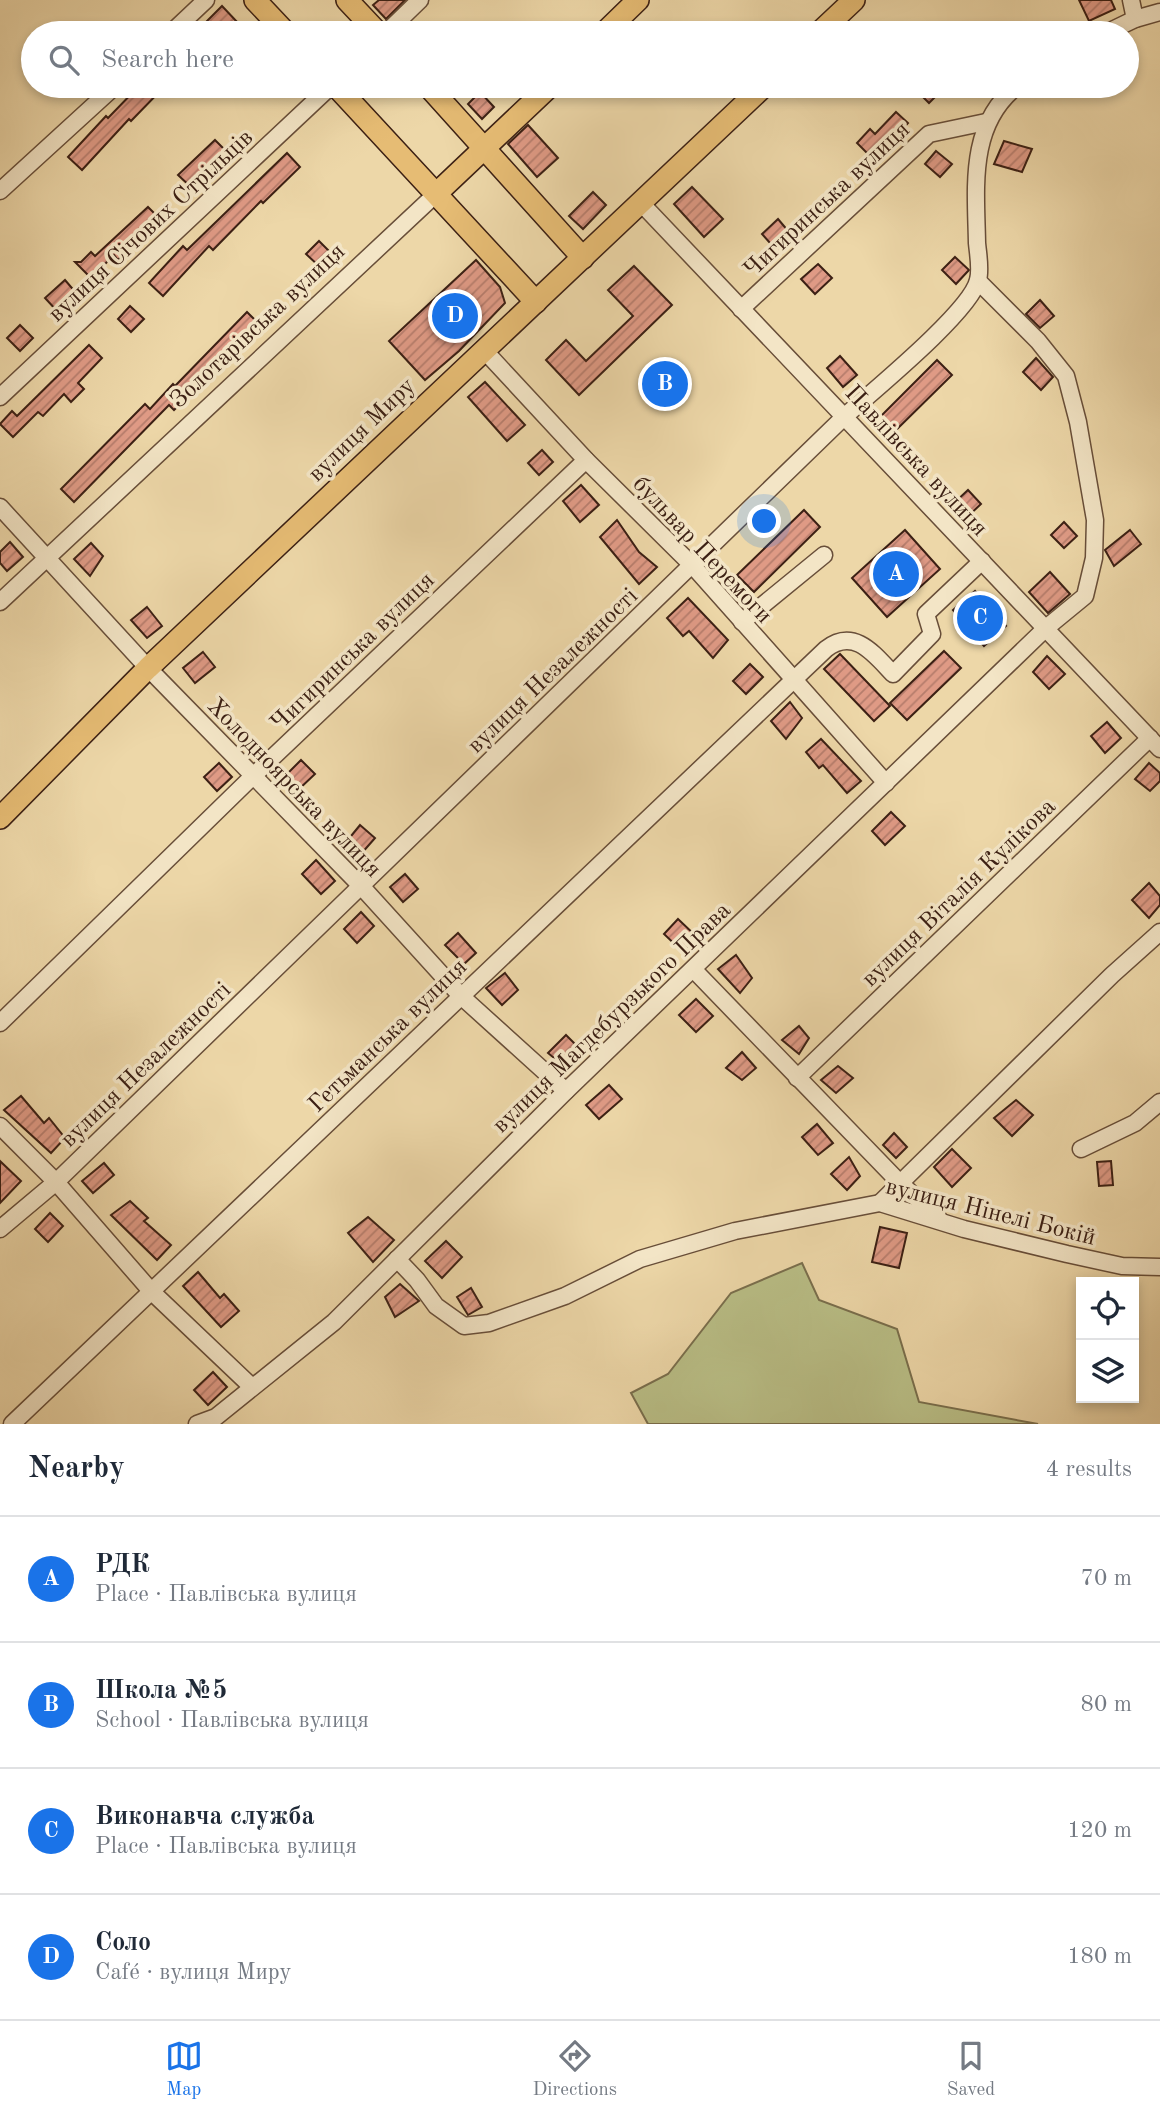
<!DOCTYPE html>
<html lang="en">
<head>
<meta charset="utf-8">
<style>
  :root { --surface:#fff; --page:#f6f6f7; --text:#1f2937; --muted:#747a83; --line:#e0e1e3; --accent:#1a73e8 }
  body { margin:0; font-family:"Old Standard TT",serif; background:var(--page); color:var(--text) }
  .controls { position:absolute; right:21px; bottom:21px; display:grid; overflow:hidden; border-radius:0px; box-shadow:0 4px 10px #0003 }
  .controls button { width:63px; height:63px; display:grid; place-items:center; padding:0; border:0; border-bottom:2px solid var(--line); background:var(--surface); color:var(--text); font:35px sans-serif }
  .you { position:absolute; left:765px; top:522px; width:24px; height:24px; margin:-18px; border:5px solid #fff; border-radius:50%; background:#1a73e8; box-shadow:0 0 0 10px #1a73e833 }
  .badge { display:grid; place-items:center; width:46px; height:46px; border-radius:50%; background:var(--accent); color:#fff; font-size:23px; font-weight:700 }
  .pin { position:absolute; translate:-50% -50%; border:4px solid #fff; box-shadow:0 2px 7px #0006 }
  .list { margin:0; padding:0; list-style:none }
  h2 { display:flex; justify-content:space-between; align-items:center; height:91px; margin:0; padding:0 28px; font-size:30px }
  h2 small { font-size:23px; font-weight:400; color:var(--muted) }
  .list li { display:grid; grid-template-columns:46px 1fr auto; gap:21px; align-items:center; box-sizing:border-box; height:126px; padding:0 28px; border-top:2px solid var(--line) }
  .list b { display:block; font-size:26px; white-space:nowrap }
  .list p { margin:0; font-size:23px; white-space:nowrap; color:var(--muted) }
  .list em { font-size:23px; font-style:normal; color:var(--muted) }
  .icon { flex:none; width:38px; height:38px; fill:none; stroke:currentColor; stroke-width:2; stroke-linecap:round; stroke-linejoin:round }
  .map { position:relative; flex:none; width:1160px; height:1424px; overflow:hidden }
  .search { position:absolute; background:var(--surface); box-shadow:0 4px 10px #0003; left:21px; right:21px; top:21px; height:77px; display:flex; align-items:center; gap:18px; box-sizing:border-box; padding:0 24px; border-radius:38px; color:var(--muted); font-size:26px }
  .sheet { height:595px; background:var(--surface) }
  nav { display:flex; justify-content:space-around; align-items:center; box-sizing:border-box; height:98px; border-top:2px solid var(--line); background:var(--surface); font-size:19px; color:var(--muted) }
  nav a { display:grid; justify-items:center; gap:4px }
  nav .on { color:var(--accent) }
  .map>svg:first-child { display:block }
</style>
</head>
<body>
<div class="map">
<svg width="1160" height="1424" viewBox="0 0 1160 1424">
  <defs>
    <pattern id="building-hatch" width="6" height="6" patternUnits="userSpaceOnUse" patternTransform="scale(1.75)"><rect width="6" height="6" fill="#df9a85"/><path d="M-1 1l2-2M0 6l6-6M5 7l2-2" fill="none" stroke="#b67d6c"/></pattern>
  </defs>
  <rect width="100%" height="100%" fill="#edd7a8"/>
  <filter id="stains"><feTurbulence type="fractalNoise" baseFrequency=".00286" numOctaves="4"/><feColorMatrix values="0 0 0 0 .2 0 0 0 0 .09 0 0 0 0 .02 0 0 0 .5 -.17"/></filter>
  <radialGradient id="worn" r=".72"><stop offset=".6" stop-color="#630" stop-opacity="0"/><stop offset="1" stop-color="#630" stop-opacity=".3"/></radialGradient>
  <path fill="#b9be86" stroke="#7a6f4d" stroke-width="2" d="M802,1263L819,1300L897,1329L919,1402L1038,1424H648L631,1393L668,1374L731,1293Z"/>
  <g fill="url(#building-hatch)" stroke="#3c2014" stroke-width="2">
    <path d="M379,0H405L386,19L373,5Z"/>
    <path d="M1079,0H1111L1115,9L1089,21Z"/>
    <path d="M222,6L239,24L229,33H214L205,23Z"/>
    <path d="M139,86H165L131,121L129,119L82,170L68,157L106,116L108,118Z"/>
    <path d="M912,86H934L940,92L929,103Z"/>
    <path d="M480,92L494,107L482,119L468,104Z"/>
    <path d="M896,112L908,123L874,160L857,143L870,129L875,134Z"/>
    <path d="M528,125L558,158L537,177L508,144Z"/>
    <path d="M215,140L228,153L192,188L178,175Z"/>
    <path d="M1004,141L1032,149L1022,172L994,164Z"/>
    <path d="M936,151L952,164L940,177L925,164Z"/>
    <path d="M287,153L300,167L263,203L261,201L213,250L209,246L163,296L149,283L183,246L187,250Z"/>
    <path d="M692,187L723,219L704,237L674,204Z"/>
    <path d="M593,192L606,205L583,229L569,216Z"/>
    <path d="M148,207L162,221L144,237L142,235L118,260L114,255L91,278L75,262H81L91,252L95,256Z"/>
    <path d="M778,219L794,238L778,252L762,234Z"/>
    <path d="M319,241L332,254L320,267L306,254Z"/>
    <path d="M955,257L969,270L956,284L942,270Z"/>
    <path d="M476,260L500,287L505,303L459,351L425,380L389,341Z"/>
    <path d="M818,264L832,278L815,294L801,279Z"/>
    <path d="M634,266L672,305L579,395L546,360L566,340L586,361L633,316L608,290Z"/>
    <path d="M65,280L77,294L58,312L45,298Z"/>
    <path d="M1040,300L1054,316L1040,328L1026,314Z"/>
    <path d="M130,306L144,319L131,332L118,319Z"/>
    <path d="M247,312L260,325L174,410L169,405L74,502L61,489L145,404L150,409L173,384L175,386Z"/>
    <path d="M20,325L33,338L20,351L7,338Z"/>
    <path d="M89,345L102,358L78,383L84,389L71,402L64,394L43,416L38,412L13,437L0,424L12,411L17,416Z"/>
    <path d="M840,356L857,375L843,387L827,368Z"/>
    <path d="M1036,358L1053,377L1041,390L1023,372Z"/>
    <path d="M937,360L952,375L891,435L877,420Z"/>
    <path d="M485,382L525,425L507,441L468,397Z"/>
    <path d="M542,450L553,462L539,475L528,463Z"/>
    <path d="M581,485L599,505L580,522L563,501Z"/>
    <path d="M968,490L981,504L966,518L953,504Z"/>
    <path d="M804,510L820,527L754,592L737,575Z"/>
    <path d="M617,520L639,552L657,567L639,584L600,537Z"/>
    <path d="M1064,522L1077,536L1064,548L1051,535Z"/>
    <path d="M905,530L940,569L887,617L852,578Z"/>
    <path d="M1130,530L1141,544L1114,566L1105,550Z"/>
    <path d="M10,542L23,557L7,571L0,563V552Z"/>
    <path d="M91,543L103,556L90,576L74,559Z"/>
    <path d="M1050,572L1070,594L1048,613L1029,592Z"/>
    <path d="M975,591L1006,626L984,646L953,610Z"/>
    <path d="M688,598L728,640L713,658L689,631L683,636L667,618Z"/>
    <path d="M147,607L162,626L147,638L131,620Z"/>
    <path d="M944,651L961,668L907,720L890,703Z"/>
    <path d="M203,652L215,667L195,683L183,668Z"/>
    <path d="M840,654L890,706L874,721L824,669Z"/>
    <path d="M1047,656L1065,674L1049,689L1033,672Z"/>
    <path d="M750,664L763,677L746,694L733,681Z"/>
    <path d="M790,702L802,718L786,739L771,721Z"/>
    <path d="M1107,722L1121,738L1105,753L1091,736Z"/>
    <path d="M821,739L861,781L847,793L823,765L819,768L806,752Z"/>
    <path d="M301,760L315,774L298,790L285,776Z"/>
    <path d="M219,763L232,777L217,791L204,777Z"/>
    <path d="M1149,763L1160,773V781L1150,791L1135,779Z"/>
    <path d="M891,812L905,826L885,845L872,831Z"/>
    <path d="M360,825L375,838L361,854L347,841Z"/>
    <path d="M316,860L335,881L321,894L302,874Z"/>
    <path d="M405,874L418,889L403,902L390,887Z"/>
    <path d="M1149,883L1160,896V905L1149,918L1132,900Z"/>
    <path d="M361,912L374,926L357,943L344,929Z"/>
    <path d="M678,919L697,937L683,952L664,934Z"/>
    <path d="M458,933L476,953L464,964L445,945Z"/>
    <path d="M736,955L752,978L740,993L718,969Z"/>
    <path d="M505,973L518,990L502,1005L486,988Z"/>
    <path d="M696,999L713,1016L696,1032L679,1015Z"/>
    <path d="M799,1026L809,1038L799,1054L782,1040Z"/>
    <path d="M566,1035L583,1052L566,1068L548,1053Z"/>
    <path d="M742,1052L756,1068L742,1080L726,1068Z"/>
    <path d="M838,1066L853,1078L836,1093L821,1080Z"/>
    <path d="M609,1085L622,1099L599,1119L586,1105Z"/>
    <path d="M21,1096L44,1123L49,1118L65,1138L51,1153L4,1110Z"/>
    <path d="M1016,1100L1033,1115L1012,1136L994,1118Z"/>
    <path d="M817,1124L833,1143L818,1155L802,1137Z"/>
    <path d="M894,1133L907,1147L896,1158L883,1145Z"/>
    <path d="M952,1149L971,1168L952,1187L934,1167Z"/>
    <path d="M849,1157L860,1176L847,1190L831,1174Z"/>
    <path d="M0,1161L21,1181L0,1203Z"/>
    <path d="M1111,1161L1113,1185L1099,1186L1097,1162Z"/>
    <path d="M104,1163L114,1175L93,1193L82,1181Z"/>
    <path d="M130,1201L148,1218L144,1221L171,1245L157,1260L111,1215Z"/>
    <path d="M50,1213L63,1226L48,1242L35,1229Z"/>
    <path d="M368,1217L394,1240L373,1262L348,1233Z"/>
    <path d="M880,1227L907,1233L899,1268L872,1262Z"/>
    <path d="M446,1241L462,1257L442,1278L425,1261Z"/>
    <path d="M198,1272L220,1298L224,1294L239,1311L221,1327L183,1286Z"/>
    <path d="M400,1284L419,1301L395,1317L385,1297Z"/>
    <path d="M471,1288L482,1307L468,1315L457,1297Z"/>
    <path d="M213,1372L227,1387L208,1405L194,1390Z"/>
  </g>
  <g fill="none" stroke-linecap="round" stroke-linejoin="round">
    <defs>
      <g id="minor">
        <path d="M1131,0L1135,19"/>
        <path d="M171,33L206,0"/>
        <path d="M386,33L420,0"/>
        <path d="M1106,33L1135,19L1160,12"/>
        <path d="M0,191L115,86"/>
        <path d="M641,203L1160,749"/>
        <path d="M741,309L929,134L986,122"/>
        <path d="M483,349L586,460L693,566L886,783"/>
        <path d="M0,397L331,86"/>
        <path d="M0,507L148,668L362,887L461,996L566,1091"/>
        <path d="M0,602L437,193"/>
        <path d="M742,622L824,555"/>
        <path d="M693,969L900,1183L939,1219"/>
        <path d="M0,1023L252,777L586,460"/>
        <path d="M797,1078L1150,738"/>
        <path d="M0,1126L56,1182L151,1291L252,1387"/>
        <path d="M1081,1149L1135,1123L1160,1102"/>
        <path d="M880,1203L1112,975L1160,932"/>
        <path d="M0,1229L56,1182L845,416C873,391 971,311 978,280C981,269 978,254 977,243C976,187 968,125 1017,86"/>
        <path d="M397,1259L417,1280L436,1306L464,1326L489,1323L565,1296L640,1259L735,1231L880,1203L964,1229L1067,1254L1122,1266L1160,1267"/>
        <path d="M12,1424L826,649C854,627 874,654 893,674L932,634L926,614L982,561"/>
        <path d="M197,1424L216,1417L334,1322L566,1091L1046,628L1085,596L1094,558L1095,520L1078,422L1066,376L1038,341L978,281"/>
      </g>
      <g id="major">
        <path d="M255,0L286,33"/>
        <path d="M347,0L378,33"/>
        <path d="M604,33L638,0"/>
        <path d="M819,33L854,0"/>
        <path d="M336,86L536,302"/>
        <path d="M428,86L583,258"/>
        <path d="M437,193L550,86"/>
        <path d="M0,818L148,668L764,86"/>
      </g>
    </defs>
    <use href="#minor" stroke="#684e39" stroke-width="19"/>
    <use href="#major" stroke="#3c2014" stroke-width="24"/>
    <use href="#minor" stroke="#f3e5c6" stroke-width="16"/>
    <use href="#major" stroke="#e6bc74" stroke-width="21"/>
  </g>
  <g text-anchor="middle" stroke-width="7" stroke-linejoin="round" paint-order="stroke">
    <g font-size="24" fill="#3c2014" stroke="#f3e5c6">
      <text transform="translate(826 199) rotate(-43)" y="8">Чигиринська вулиця</text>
      <text transform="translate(150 225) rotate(-43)" y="8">вулиця Січових Стрільців</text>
      <text transform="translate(257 325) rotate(-43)" y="8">Золотарівська вулиця</text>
      <text transform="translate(361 429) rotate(-44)" y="8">вулиця Миру</text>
      <text transform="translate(917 460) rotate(47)" y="8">Павлівська вулиця</text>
      <text transform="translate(703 549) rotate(47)" y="8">бульвар Перемоги</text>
      <text transform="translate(352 651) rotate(-44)" y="8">Чигиринська вулиця</text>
      <text transform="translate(552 670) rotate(-44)" y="8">вулиця Незалежності</text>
      <text transform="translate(295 787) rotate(46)" y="8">Холодноярська вулиця</text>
      <text transform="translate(958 892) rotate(-44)" y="8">вулиця Віталія Кулікова</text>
      <text transform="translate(611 1017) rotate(-44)" y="8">вулиця Магдебурзького Права</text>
      <text transform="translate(387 1035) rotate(-44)" y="8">Гетьманська вулиця</text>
      <text transform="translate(145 1064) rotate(-44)" y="8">вулиця Незалежності</text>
      <text transform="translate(991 1211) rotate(14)" y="8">вулиця Нінелі Бокій</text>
    </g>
  </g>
  <rect width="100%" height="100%" filter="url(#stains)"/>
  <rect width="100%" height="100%" fill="url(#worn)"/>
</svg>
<div class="controls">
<button><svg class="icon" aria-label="locate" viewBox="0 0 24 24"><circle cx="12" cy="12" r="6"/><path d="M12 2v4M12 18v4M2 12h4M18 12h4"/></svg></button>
<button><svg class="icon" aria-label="layers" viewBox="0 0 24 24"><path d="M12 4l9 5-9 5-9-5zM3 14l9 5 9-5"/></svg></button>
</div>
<div class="you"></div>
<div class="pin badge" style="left:896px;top:574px">A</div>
<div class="pin badge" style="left:665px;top:384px">B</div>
<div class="pin badge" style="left:980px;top:618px">C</div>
<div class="pin badge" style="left:455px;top:316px">D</div>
<div class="search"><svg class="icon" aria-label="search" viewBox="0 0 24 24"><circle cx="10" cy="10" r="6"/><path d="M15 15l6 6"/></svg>Search here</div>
</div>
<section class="sheet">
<h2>Nearby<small>4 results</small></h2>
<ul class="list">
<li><span class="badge">A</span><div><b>РДК</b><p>Place · Павлівська вулиця</p></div><em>70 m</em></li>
<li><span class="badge">B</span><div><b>Школа №5</b><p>School · Павлівська вулиця</p></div><em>80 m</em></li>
<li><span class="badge">C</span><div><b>Виконавча служба</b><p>Place · Павлівська вулиця</p></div><em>120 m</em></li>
<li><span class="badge">D</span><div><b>Соло</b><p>Café · вулиця Миру</p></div><em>180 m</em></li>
</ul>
</section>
<nav>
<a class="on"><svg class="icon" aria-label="map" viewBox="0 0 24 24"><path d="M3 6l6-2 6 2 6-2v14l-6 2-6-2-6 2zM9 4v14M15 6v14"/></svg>Map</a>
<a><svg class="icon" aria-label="directions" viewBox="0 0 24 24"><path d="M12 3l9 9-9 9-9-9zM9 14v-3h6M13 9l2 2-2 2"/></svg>Directions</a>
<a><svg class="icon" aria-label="saved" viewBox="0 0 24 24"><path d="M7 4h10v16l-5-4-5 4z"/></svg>Saved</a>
</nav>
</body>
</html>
